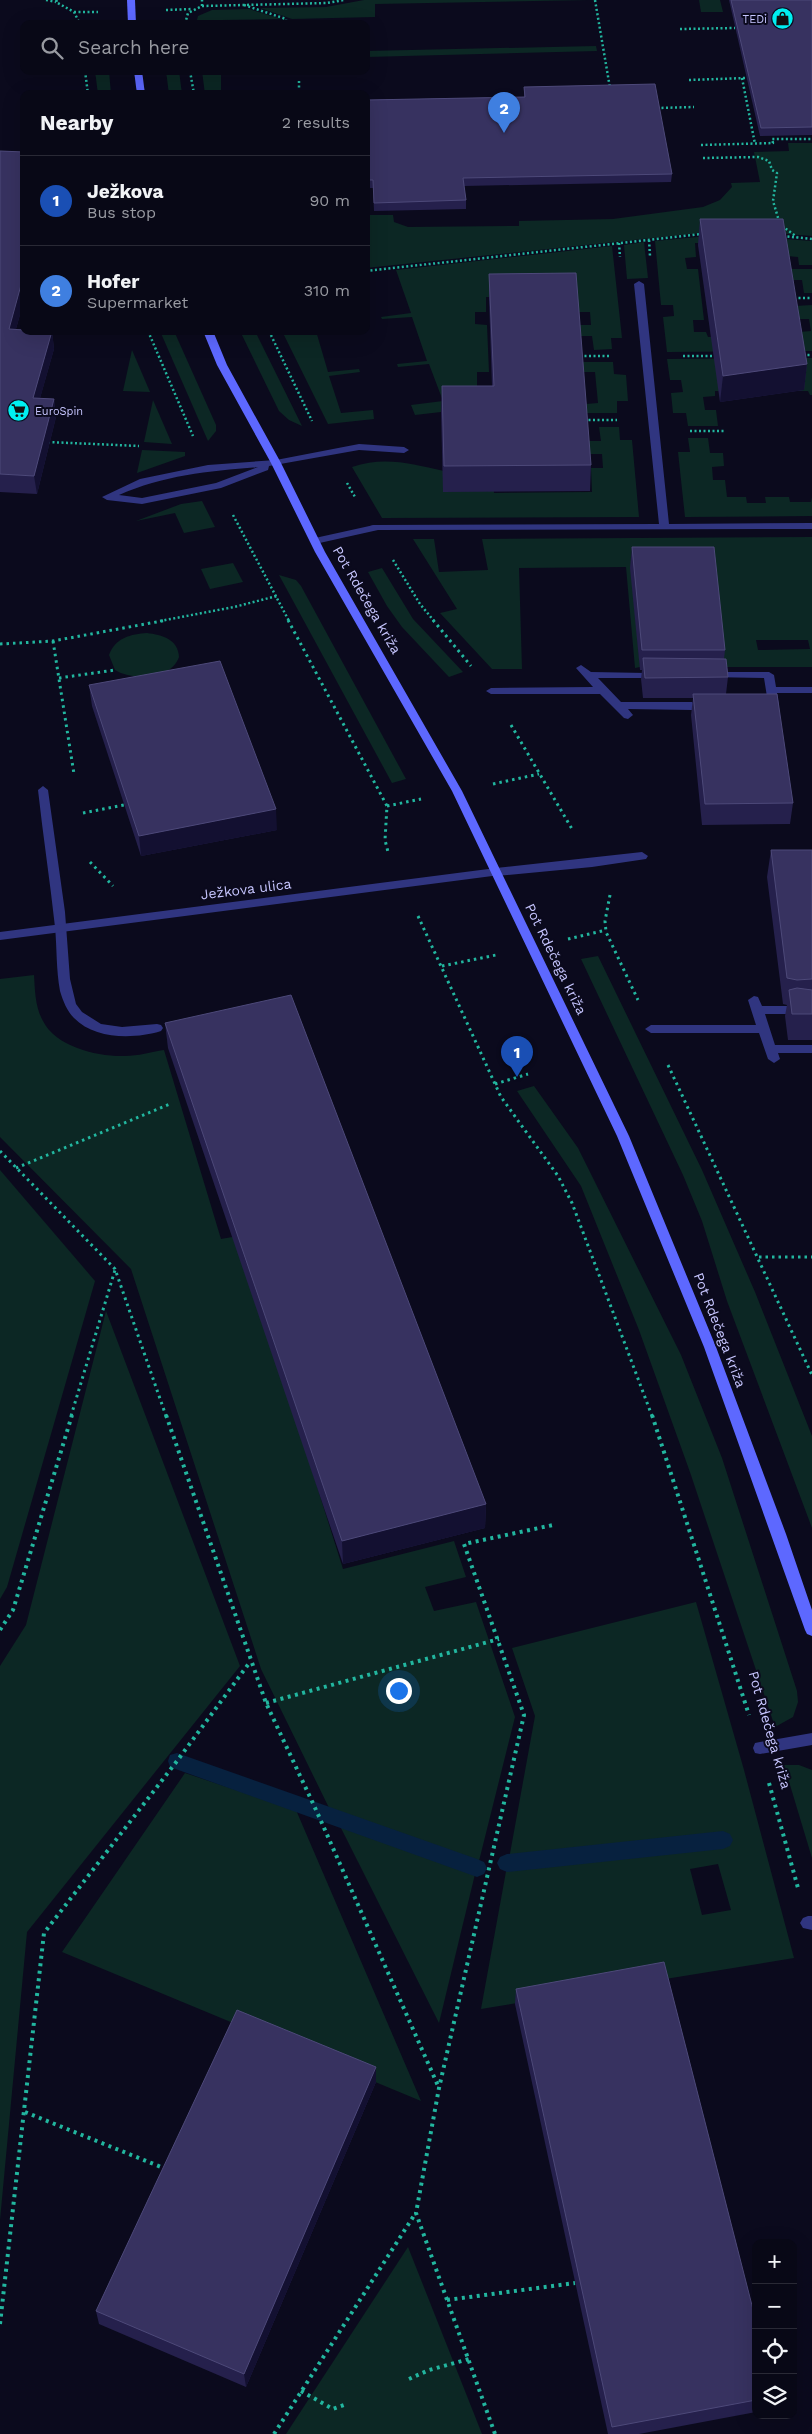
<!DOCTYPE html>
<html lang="en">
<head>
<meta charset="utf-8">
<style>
  :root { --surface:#080816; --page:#161623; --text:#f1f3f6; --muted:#989aa1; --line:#292935; --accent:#00eff1 }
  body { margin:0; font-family:"Work Sans",sans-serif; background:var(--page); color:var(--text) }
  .controls { position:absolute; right:15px; bottom:15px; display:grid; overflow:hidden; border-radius:10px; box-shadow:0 5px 20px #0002 }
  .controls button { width:45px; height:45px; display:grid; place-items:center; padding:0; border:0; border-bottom:1px solid var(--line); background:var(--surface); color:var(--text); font:25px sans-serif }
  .you { position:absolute; left:398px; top:1690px; width:18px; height:18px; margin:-12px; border:4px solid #fff; border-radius:50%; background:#1a73e8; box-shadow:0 0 0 8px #1a73e833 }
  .badge { display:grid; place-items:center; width:32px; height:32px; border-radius:50%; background:var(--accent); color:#fff; font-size:16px; font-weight:700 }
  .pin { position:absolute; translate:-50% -41px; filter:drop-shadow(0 1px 2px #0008) }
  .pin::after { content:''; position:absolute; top:26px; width:18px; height:15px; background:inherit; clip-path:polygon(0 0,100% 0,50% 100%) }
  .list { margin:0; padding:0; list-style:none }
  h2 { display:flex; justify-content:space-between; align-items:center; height:65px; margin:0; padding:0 20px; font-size:21px }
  h2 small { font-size:16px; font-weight:400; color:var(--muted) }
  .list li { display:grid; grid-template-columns:32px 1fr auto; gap:15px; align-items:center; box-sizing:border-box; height:90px; padding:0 20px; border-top:1px solid var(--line) }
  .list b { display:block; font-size:19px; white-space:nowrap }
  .list p { margin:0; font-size:16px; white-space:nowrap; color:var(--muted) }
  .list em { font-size:16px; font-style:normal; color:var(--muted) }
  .icon { flex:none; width:28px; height:28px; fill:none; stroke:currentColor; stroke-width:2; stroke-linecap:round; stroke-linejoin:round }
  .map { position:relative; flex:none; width:812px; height:2434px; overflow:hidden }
  .search { position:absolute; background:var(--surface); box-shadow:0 5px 20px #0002; left:20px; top:20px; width:350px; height:55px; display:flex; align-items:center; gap:12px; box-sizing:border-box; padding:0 18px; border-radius:10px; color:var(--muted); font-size:19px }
  .panel { position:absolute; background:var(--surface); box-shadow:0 5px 20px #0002; left:20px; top:90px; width:350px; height:245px; border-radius:10px }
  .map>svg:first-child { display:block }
</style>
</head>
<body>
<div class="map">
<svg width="812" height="2434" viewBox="0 0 812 2434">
  <rect width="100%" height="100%" fill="#0b0a1d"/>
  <g fill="#0c2724" fill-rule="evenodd">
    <path d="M364,0H589L375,4V17L292,19L260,8L326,7Z"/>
    <path d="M699,0H720L723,12H701Z"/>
    <path d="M249,9L281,19L221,20V24H196L198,16L212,10Z"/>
    <path d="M596,46L597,51L366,57V51Z"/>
    <path d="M95,71H109L111,94H98Z"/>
    <path d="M166,71H179L182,94H169Z"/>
    <path d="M202,71H221V90H248L249,94H205Z"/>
    <path d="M788,143H812V236L774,233L710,232L366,268V199L367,215H393L394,222L408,227L519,226V221L613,219L703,207L720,200L732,187L731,183L760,182L754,152L789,151Z"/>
    <path d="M708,236H747L812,241V265H799L798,257L787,256L784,243H695L696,257L685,258L687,269H698L704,320H693L694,332H706L708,337H800L799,332L811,331L809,319H797L795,306L812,305V351L667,352L663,317L674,316L673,305H661L655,241Z"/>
    <path d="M644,242L648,278L627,279L624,245Z"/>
    <path d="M612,246L622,338H611L612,349L594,350L592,336H581L580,325H591L590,312H578L577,297H486V312H475V324L487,325L489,372H477V386H489V390L441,412L415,415L411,405L443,401L429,364L398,367L397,364L427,361L412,317L382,319L381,317L411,313L396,270Z"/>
    <path d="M789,269H812V293H804L802,280H791Z"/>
    <path d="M160,331H174L216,425V431L208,441Z"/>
    <path d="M240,331H255L302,426L289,420L279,411Z"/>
    <path d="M282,331H316L328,372L359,369L360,372L329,376L341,413L373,410L374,419L328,424Z"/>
    <path d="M132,350L150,392L123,391Z"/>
    <path d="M812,358V395H810L808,391H715V396L703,397L705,410H716L718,426H688L686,413H673L671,393L683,392L681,380H670L667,359Z"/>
    <path d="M582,362H613L614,374L626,375L628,401H617V413H586V404L598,403L595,372H583Z"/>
    <path d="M153,400L172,444L144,442Z"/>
    <path d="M599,427H619L620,440H632L639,517L382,518L352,467C385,456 411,464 444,471C460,475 477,477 493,480L494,493L592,492L591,468H603L602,454H590L589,441H601Z"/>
    <path d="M688,438H708L710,453H723L724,466L712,467L713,480H725L727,497H746L747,503H766L765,497H789L790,502H811L812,497V516L685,517L678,452H690Z"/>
    <path d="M142,450L185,452V456L137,473Z"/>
    <path d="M202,501L215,527L184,533L175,513L136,521L181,504Z"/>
    <path d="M812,537V667H722L631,568L640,667L635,668L626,567L519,568L522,669H492L440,613L457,609L413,539H434L439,572L488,570L482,539ZM756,640H808L810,649L758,650Z"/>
    <path d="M233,563L243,582L210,589L201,569Z"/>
    <path d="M382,568L413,619L463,672L449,677L402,627L387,606L368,572Z"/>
    <path d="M279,575L296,580L301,586L406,779L392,783Z"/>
    <path d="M147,633C162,635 178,639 179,657C171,680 133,681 115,670L109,655C115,638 131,634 147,633Z"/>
    <path d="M598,956L702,1170L755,1292L812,1436V1528L727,1301L702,1221L683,1175L581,959Z"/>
    <path d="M34,975C35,990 35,1007 43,1021C56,1047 98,1057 125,1056C138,1056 151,1052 164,1050L221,1239L238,1236L343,1569L454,1541L466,1577L425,1587L434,1611L476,1602L515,1717L478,1865L333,1816L261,1669L131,1269L0,1137V979Z"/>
    <path d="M534,1086L578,1148L681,1355L722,1458L797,1691L798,1702L793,1717L775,1727L691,1475L639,1330L581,1186L517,1091Z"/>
    <path d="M0,1170L95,1281L7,1587L0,1599Z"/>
    <path d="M106,1311L240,1666L27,1932L0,2220V1666L26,1625Z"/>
    <path d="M696,1602L744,1770L794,1958L481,2009L507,1866L728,1842L726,1837L509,1859L535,1716L512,1648ZM718,1864L731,1910L702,1915L690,1869Z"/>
    <path d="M784,1765H799L812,1770V1858Z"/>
    <path d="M185,1773L296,1810L421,2101L62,1952Z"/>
    <path d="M339,1824L476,1870L439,2023Z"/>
    <path d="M408,2247L482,2434H286Z"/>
  </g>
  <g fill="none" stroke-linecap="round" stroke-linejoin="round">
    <g fill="#07213f" fill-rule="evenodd">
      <path d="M177,1753L477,1859L484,1862L487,1868L484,1874L477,1877L170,1767L168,1761L170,1755Z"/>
      <path d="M723,1831L730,1834L733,1840L730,1846L723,1849L507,1872L500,1869L497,1863L500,1857L507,1854Z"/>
    </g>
    <g stroke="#22b69f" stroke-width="2.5" stroke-dasharray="2 2.5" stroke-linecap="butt">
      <path d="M46,0L56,2"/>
      <path d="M57,0L56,2L74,12L80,24"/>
      <path d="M595,0L610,88"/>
      <path d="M244,5L286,19V24"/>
      <path d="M202,6L327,3L344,0"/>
      <path d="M166,10L193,9"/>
      <path d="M74,12H98"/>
      <path d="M185,24L188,13L202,6V0"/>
      <path d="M680,29L735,28"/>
      <path d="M85,71L88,94"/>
      <path d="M190,71L194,94"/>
      <path d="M742,78L755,144"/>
      <path d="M689,80L746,78"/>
      <path d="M299,81V94"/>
      <path d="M657,108L694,107"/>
      <path d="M701,145L773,143L772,139H812"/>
      <path d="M703,158L758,157L769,161L772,170L777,173L773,201L779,221"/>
      <path d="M782,226L797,237"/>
      <path d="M783,236L812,239"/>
      <path d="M649,240L650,256"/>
      <path d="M619,243L620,257"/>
      <path d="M366,271L702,234"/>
      <path d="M794,298H812"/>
      <path d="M148,331L193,436"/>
      <path d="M269,331L312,421"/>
      <path d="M803,355H812"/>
      <path d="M580,356H611"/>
      <path d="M683,356H716"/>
      <path d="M584,420H617"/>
      <path d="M690,431H724"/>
      <path d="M48,442L139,446"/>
      <path d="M347,483L355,497"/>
      <path d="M233,515L289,621"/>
      <path d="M393,560L420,604L434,621"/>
      <path d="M160,621L234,607L277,596"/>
    </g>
    <g stroke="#22b69f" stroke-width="3" stroke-dasharray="2.5 4" stroke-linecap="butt">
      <path d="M288,620L387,806L385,840L388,852"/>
      <path d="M433,620L471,666"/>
      <path d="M53,641L74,774"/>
      <path d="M0,644L53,641L167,620"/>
      <path d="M59,678L115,670"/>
      <path d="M511,725L572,829"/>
      <path d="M493,784L539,774"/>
      <path d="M387,806L421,799"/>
      <path d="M83,813L124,805"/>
      <path d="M90,862L113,886"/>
      <path d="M610,895L605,921L606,932L638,1000"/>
      <path d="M418,916L501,1097L558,1176L572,1203L652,1416"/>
      <path d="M568,939L606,930"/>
      <path d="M442,966L496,955"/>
      <path d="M668,1065L812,1375"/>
      <path d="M495,1084L528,1074"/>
      <path d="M0,1151L115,1269L166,1416"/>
      <path d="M16,1168L170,1104"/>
      <path d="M759,1257H812"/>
      <path d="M71,1416L115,1270"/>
    </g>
    <g stroke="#22b69f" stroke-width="4" stroke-dasharray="3 4.5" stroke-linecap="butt">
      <path d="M166,1415L266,1703L317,1812L439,2088"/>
      <path d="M652,1415L749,1715"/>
      <path d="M0,1630L13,1610L72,1415"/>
      <path d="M266,1703L499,1639"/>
      <path d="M769,1783L798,1888"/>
      <path d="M25,2112L166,2169"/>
      <path d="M447,2300L575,2283"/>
      <path d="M0,2324L44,1933L177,1761L250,1662"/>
      <path d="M409,2379L429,2370L469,2359"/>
      <path d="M301,2391L333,2409L347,2404"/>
      <path d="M274,2434L415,2214"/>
      <path d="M495,2434L416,2213L439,2088L524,1715L464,1544L553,1525"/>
    </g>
    <g fill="#303580" fill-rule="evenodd">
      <path d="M359,444L404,447L409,450L404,453L359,450L269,466L268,470L221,488L142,504L107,500L102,497L140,479L208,465L276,460ZM258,467L216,483L142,498L119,495C163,475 210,471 258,467Z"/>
      <path d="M374,525L378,526V530L315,544L310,541L315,538Z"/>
      <path d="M43,786L48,790L65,912L70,979L76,1004L82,1012L101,1024L122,1027L157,1024L161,1025L163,1028L161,1031C135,1039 95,1040 74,1018C67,1011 63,1001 60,991C56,970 57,948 55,927C50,881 43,836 38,790Z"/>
      <path d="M642,852L648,856L646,859L592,867L496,876L490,872L496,868Z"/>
      <path d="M812,1733V1745L760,1754L755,1753L753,1748L755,1743L760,1742Z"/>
      <path d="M808,1916H812V1930L803,1928L800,1923L803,1918Z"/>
    </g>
    <g fill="#303580" fill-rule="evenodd">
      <path d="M639,281L644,284L669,524L812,523V529L370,530V526L374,525L659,524L634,284Z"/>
      <path d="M581,665L591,672L647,673L648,675L643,678H598L621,702H692L697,706L692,710L628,709L633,715L628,719L624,718L600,694H491L486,691L491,688L593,687L576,668Z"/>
      <path d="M711,672H769L774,675L776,687H812V693H777L779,706L778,708L770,710L765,706L768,703L764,678L707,677L706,675Z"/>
      <path d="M496,868L502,872L500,875L0,940V932Z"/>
      <path d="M754,996L758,997L762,1006H788L794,1010L788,1014H765L775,1045H812V1053H778L780,1059L774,1063L768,1059L759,1033H651L645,1029L651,1025H756L748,1000Z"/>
    </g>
    <g fill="#5d68ff" fill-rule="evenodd">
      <path d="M127,0H135L136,24H128Z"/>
      <path d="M134,71H142L145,94H137Z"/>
      <path d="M203,331H213L227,365L281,463L325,552L462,791L629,1136L716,1347L786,1534L812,1610V1636L807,1634L805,1630L704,1347L617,1136L452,791L315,552L271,463L217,365Z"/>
    </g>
  </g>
  <g fill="#25204c">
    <path d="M729,0H812V135L760,136Z"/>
    <path d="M524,87L672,174L671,182L464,186L466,200V209L374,211L373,188H366V100L524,97Z"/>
    <path d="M0,151L24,152V300L16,329L52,331L54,349L40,398L54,399L56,417L37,494L0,492Z"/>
    <path d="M700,219L807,364L804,390L720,402L698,245Z"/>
    <path d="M489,274L591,465L590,491L443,492L441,412L442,386H492L489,299Z"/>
    <path d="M632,547L725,650L724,659L728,677L726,694L793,803L790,824L702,825L691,715L693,698H643L641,679L642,670H640L630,568Z"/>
    <path d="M89,685L277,830L141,856L92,706Z"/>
    <path d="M771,850H812V1040H788L785,1016L787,1005L783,1004L767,877Z"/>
    <path d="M165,1023L486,1504L485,1528L343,1564L168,1048Z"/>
    <path d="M516,1989L756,2321V2412L639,2434H608L515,2004Z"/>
    <path d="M376,2067V2082L246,2387L99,2324L96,2311Z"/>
  </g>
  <g fill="#131031">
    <path d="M24,274V300L11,347L9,329Z"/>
    <path d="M52,331L54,349L35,416L33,398Z"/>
    <path d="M807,364L804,390L720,402L723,376Z"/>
    <path d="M54,399L56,417L37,494L34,476Z"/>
    <path d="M276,809L277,830L141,856L139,836Z"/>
    <path d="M486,1504L485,1528L343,1564L342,1541Z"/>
    <path d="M376,2067V2082L246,2387L244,2374Z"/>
  </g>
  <g fill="#373260" stroke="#4d4979">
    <path d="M731,0H812V127L761,128Z"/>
    <path d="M655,84L672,174L463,178L466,200L374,203L373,180H366V100L525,97L524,87Z"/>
    <path d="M0,151L24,152V274L9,329L24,330V331H52L33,398L54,399L34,476L0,474Z"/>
    <path d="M700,219H783L807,364L723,376Z"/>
    <path d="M576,273L591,465L444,466L442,386H494L489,274Z"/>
    <path d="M632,547H714L725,650H642Z"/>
    <path d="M643,658L726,659L728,677L645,678Z"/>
    <path d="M220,661L276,809L139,836L89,685Z"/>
    <path d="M693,694H777L793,803L705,804Z"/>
    <path d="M771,850H812V979L797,980L787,978Z"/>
    <path d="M797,988L812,990V1014H792L789,990Z"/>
    <path d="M291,995L486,1504L342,1541L165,1023Z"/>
    <path d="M664,1962L756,2321V2400L612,2427L516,1989Z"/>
    <path d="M237,2010L376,2067L244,2374L96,2311Z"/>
  </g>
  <defs>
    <symbol id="shop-disc" viewBox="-11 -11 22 22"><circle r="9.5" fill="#00eff1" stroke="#0b0a1d"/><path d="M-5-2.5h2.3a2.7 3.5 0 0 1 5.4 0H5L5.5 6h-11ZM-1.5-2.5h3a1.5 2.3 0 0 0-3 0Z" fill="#111"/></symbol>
    <symbol id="supermarket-disc" viewBox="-11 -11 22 22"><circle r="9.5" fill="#00eff1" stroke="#0b0a1d"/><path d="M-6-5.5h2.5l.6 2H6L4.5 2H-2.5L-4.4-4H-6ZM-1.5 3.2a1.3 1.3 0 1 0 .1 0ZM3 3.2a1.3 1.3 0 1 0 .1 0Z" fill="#111"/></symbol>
  </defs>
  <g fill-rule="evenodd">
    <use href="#shop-disc" x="770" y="6" width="25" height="25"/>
    <use href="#supermarket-disc" x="6" y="398" width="25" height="25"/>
  </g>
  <g text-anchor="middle" stroke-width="4" stroke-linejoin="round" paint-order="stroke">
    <g font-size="11" fill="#c7c6ff" stroke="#0b0a1d" text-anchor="end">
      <text x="767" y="23">TEDi</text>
      <text x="35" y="415" text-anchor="start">EuroSpin</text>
    </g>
    <g font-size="14" fill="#c7c6ff" stroke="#0b0a1d">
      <text transform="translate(367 600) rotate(60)" y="5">Pot Rdečega križa</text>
      <text transform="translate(246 889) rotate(-7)" y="5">Ježkova ulica</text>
      <text transform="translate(556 959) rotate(64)" y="5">Pot Rdečega križa</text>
      <text transform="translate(720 1330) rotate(69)" y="5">Pot Rdečega križa</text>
      <text transform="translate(770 1730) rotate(74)" y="5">Pot Rdečega križa</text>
    </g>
  </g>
</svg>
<div class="controls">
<button>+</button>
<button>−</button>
<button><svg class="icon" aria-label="locate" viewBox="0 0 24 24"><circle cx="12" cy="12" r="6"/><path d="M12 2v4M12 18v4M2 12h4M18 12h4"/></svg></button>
<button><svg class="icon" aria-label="layers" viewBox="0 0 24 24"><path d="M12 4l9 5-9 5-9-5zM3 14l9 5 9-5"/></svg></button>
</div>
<div class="you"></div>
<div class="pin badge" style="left:517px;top:1077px;background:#1a4fb4">1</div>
<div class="pin badge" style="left:504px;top:133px;background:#3f7fe0">2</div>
<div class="search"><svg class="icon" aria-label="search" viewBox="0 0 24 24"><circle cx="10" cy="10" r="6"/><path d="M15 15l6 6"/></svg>Search here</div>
<section class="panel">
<h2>Nearby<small>2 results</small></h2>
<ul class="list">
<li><span class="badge" style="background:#1a4fb4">1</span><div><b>Ježkova</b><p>Bus stop</p></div><em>90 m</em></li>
<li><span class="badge" style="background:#3f7fe0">2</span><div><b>Hofer</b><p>Supermarket</p></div><em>310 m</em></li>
</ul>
</section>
</div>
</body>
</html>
